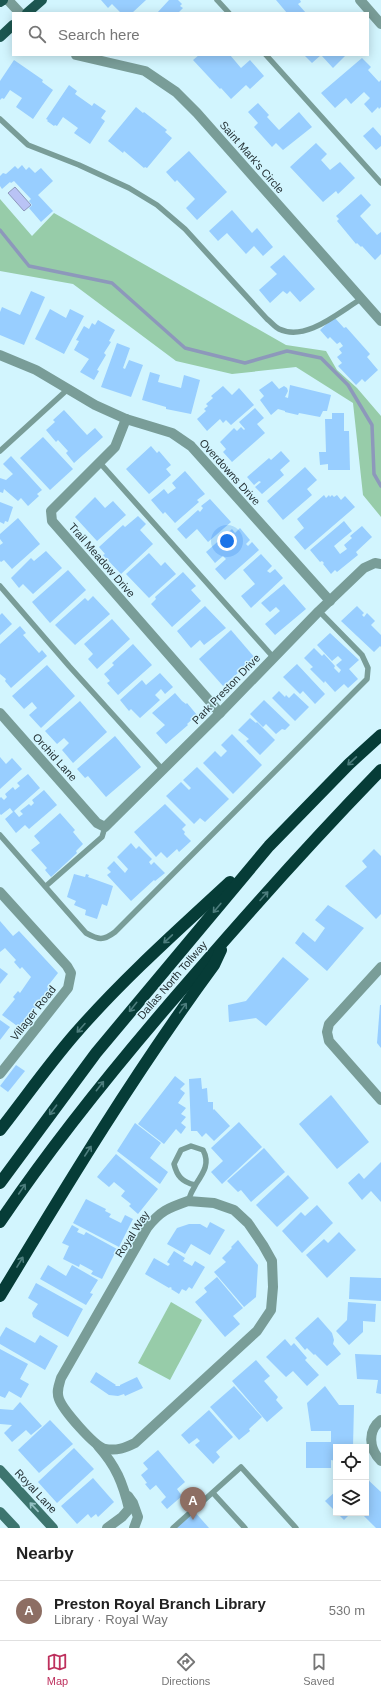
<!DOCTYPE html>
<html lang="en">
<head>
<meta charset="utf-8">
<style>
  :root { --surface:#fff; --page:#f2f2f2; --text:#222; --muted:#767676; --line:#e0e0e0; --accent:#be305d }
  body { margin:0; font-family:Arial,sans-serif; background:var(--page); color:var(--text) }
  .controls { position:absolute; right:12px; bottom:12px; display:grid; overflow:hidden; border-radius:0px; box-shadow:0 2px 10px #0003 }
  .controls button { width:36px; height:36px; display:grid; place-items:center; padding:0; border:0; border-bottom:1px solid var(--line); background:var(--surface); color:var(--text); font:20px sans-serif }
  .you { position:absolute; left:227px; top:541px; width:14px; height:14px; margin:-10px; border:3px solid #fff; border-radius:50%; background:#1a73e8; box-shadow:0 0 0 6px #1a73e833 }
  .badge { display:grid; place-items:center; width:26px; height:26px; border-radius:50%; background:var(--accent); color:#fff; font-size:13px; font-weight:700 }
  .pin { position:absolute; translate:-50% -33px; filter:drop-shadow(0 1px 2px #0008) }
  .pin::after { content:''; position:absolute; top:21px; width:14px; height:12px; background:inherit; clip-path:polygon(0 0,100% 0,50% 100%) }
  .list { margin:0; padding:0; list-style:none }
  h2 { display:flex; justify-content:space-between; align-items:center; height:52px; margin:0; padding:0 16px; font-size:17px }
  h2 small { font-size:13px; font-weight:400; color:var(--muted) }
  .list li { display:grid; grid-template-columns:26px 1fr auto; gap:12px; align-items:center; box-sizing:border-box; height:60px; padding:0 16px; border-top:1px solid var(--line) }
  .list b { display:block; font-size:15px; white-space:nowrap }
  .list p { margin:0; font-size:13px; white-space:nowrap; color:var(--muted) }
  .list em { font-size:13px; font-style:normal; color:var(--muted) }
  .icon { flex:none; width:22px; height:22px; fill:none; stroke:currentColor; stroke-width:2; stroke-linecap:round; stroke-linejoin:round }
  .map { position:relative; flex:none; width:381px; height:1528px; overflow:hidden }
  .search { position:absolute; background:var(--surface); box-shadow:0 2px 10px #0003; left:12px; right:12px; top:12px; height:44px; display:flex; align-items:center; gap:10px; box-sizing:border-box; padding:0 14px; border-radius:0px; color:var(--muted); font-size:15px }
  .sheet { height:112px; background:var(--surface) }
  nav { display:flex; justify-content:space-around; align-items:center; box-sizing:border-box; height:56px; border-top:1px solid var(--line); background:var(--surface); font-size:11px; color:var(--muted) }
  nav a { display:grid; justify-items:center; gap:2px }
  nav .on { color:var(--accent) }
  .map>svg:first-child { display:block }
</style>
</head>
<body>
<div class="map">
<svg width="381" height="1528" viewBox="0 0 381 1528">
  <rect width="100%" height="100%" fill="#d2f5fe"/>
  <g fill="#97cca9">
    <path d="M0,199L32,236L54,213L286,345L326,351L337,370L357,388L381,416V517L363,495L353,403L296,367L232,374L176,361L73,284L0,271Z"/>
    <path d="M171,1302L202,1320L170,1380L138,1363Z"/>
  </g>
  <path fill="#b9c3f5" stroke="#8d98bb" d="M15,187L31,205L24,211L8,193Z"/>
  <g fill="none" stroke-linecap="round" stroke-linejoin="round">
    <path stroke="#8d98bb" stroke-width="3.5" d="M0,230L29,266L112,283L185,348L245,363L287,351L321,358L348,385L372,425L374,474L381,486"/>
  </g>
  <g fill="#98ceff">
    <path d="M101,0H146L132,13H121L112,4L108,8Z"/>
    <path d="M169,0H178L182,4L180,6L183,8L178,13H157Z"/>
    <path d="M276,0H300L301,2L298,4L306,13H287Z"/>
    <path d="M199,55H230L241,68L250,60L264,76L250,89L246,85L231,99L221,88L220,89L193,60Z"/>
    <path d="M304,55H321L312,63Z"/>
    <path d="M321,55H346L333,68Z"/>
    <path d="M362,58L371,67L368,70L379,82L381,80V107L379,109L378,107L372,113L364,104L370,98L364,92L351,104L346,98L335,108L321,93Z"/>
    <path d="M14,60L43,80L42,82L53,90L33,119L16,107L22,98L10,90L4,99L2,98L0,100V81Z"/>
    <path d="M69,85L77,91L75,94L92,106L94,103L106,111L101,118L105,121L90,144L74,133L78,128L63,117L57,126L55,125L54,126L47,121L48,120L46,119Z"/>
    <path d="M258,103L269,115L267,117L279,130L299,112L312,127L283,150L276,143L272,147L254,127L258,123L248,112Z"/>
    <path d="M136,107L143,113L144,112L167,130L165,132L172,138L147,168L145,167L144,168L124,151L123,153L108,141Z"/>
    <path d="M373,127L381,136V146L376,150L363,136Z"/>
    <path d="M316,143L327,154L321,160L330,170L340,162L355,178L338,194L336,191L323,202L290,167Z"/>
    <path d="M189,151L227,192L197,220L186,208L195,199L177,180L175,182L166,172Z"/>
    <path d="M22,165L26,170L29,167L35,173L41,168L53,181L38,195L53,211L41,222L29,208L32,205L29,201L31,199L14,181L11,183L10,182L2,189L0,186V176L3,173L6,174L15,166L18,169Z"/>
    <path d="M361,194L371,205L360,216L377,235L381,232V254L375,260L362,246L361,247L357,243L356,244L337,221L339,219L336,216Z"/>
    <path d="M232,210L252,233L257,228L273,247L263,256L254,246L246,254L227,233L218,241L209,231Z"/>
    <path d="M284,255L315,289L300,302L290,291L287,294L283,291L270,303L259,290L277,274L270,267Z"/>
    <path d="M31,291L45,297L24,345L0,335V312L2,307L20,315Z"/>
    <path d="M50,309L66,318L70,309L84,316L64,354L35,339Z"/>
    <path d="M334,317L344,328L346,327L370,354L367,357L378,370L365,382L362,379L356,385L338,366L342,363L337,357L342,353L339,349L343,346L340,342L337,344L330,337L328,339L320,330Z"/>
    <path d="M98,320L115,330L109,341L111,342L104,353L106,355L97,370L99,371L94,380L80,372L89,359L74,350L79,341L76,340L84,326L89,329L92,323L95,325Z"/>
    <path d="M117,343L130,348L123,368L125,369L129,360L143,365L131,397L101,387Z"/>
    <path d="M150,372L160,375L158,382L181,388L184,375L200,380L191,414L166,409V407L142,400Z"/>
    <path d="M272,381L279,389L284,386L287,388L288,391L285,397L288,398L290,385L331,395L327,411H323L320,417L299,413L298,415L285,412V411L278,409L271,415L260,400L264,396L259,390Z"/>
    <path d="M223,386L232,395L239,388L254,405L231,425L226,420L223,423L220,419L207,431L197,419L206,411L204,409L208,406L206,404L213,398L211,396Z"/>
    <path d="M255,408L264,418L257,424L265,433L232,462L223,452L226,449L220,442L234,428L237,431L241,427L244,430L245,429L239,422Z"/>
    <path d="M64,410L87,435L95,428L103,437L74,463L66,453L68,451L58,440L56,442L46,430L55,422L53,420Z"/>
    <path d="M332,413H344V431H349L350,470H328V464L320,465L319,452H326L325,419H332Z"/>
    <path d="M43,437L73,469L50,490L20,458Z"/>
    <path d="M151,446L157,453L159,451L171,465L166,469L171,475L149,494L126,469Z"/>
    <path d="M281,451L290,461L280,470L284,475L262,494L255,487L261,482L259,481L254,485L247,477L269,458L271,460Z"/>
    <path d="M11,456L42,490L37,494L39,496L28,506L21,498L18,501L4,489L3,493L0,492V478L6,480L13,474L3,464Z"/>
    <path d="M305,467L317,480L307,489L312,495L283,520L267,501Z"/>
    <path d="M185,471L205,494L197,500L199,502L175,523L165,512L163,514L151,500L164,489L168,494L176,488L172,483Z"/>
    <path d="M324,495L326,498L329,495L330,497L332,495L334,497L337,495L341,500L345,496L355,507L305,550L294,537L304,528L297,519Z"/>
    <path d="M95,497L105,508L113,501L126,515L97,541L75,517Z"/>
    <path d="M210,499L231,522L208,542L197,529L186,539L177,529L198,510L200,512L203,508L201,506Z"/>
    <path d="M0,502L13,507L8,522L5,521L4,524L0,522Z"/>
    <path d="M138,516L146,524L140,530L153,544L121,574L103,555L105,554L99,547L123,525L125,527Z"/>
    <path d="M18,518L40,544L12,569L4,560L1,562L0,561V545L3,543L0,539V534Z"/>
    <path d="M344,521L352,531L334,546L340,554L347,549L344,545L352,538L350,536L362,526L372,537L356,552L358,555L337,572L335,570L331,574L323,564L324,563L322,561L320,562L310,550Z"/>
    <path d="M240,528L250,540L246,544L248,546L252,542L259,550L225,580L215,569L226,559L223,556L215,563L206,552L232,529L235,533Z"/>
    <path d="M46,551L62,568L33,594L23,584L19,588L11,578L31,558L34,561Z"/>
    <path d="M149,553L161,566L165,562L176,574L149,598L126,574Z"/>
    <path d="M261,554L272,566L267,571L270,573L275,569L283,578L251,608L241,596L255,584L243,570Z"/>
    <path d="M68,570L86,590L50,623L32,602Z"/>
    <path d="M183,572L196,586L191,590L201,601L172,627L151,604L156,599L155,597Z"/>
    <path d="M284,584L306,609L275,635L265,624L280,611L276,607L270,612L261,603Z"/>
    <path d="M93,596L110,614L75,645L55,625L85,598L88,601Z"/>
    <path d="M205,606L226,628L204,645L200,640L191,648L177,631Z"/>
    <path d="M357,606L364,613L362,615L364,617L367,613L375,621L371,625L381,635V647L380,646L374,652L341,621Z"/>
    <path d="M2,613L12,624L0,635V615Z"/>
    <path d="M112,619L130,639L97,669L88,659L93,654L84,644Z"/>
    <path d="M20,626L26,633L23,635L39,653L42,650L47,656L11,688L5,681L6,679L0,674V644Z"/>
    <path d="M231,630L255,658L223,686L199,659Z"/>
    <path d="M330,633L359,660L349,669L358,679L348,688L344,684L335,692L325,681L324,683L310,669L313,667L304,658L314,648L322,656L324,654L335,666L334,668L339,673L341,670L336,665L342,660L338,656L332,661L317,645Z"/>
    <path d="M133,644L152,665L118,695L107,683L110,681L104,674L114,665L112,663Z"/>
    <path d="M297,664L325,694L315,704L303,691L300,694L283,677Z"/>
    <path d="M47,665L75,696L41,728L29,715L37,708L32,702L24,709L12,696Z"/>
    <path d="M160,673L173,687L165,694L161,689L155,695L160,700L140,718L131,709L129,711L120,700L142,680L146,685Z"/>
    <path d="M279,691L285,697L286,695L289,698L294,693L309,707L295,721L272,698Z"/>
    <path d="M175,693L182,701L186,704L187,703L197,715L187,724L188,725L166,744L156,733L165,725L152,713Z"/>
    <path d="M264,700L290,725L285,730L282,729L276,734L266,724L263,727L250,714Z"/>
    <path d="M80,701L107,732L73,763L62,750L69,743L64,738L57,744L45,731Z"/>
    <path d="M250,718L256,723L257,722L275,740L260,755L246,741L249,739L238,730Z"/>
    <path d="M232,734L262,765L233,794L203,763L215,751L221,757L227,751L221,745Z"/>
    <path d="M115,736L141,767L106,797L88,776L85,778L77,769Z"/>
    <path d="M0,757L6,764L12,758L22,769L0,789Z"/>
    <path d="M197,767L229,799L205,822L200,818L194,824L166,796L181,782L189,790L191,788L183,780Z"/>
    <path d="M28,774L40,788L14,811L19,817L23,814L20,811L29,804L31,806L34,803L32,800L44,790L57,805L29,829L25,825L16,833L5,819L13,812L10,808L1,815L0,814V798L1,797L4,800L7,797L5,794L13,787L15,790L20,786L17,783Z"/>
    <path d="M165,804L186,825L182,829L185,832L184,834L191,841L179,852L177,849L167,858L161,852L156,857L134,832Z"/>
    <path d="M60,813L75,830L73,832L83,844L76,851L77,853L51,877L45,870L47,868L31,850L40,843L34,836Z"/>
    <path d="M131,843L136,849L139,846L152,859L149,862L151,865L154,862L165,873L155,881L154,880L131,901L107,875L111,872L107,868L114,861L125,873L128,869L117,857Z"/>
    <path d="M374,849L381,856V914L376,919L345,886L367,867L362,861Z"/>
    <path d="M74,874L85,877L86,874L89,875L88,877L113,886L107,906L102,904L97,919L85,915L86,910L74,905L76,901L67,897Z"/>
    <path d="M328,905L364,928L327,971L295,943L303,932L315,942L325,928L315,920Z"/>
    <path d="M0,921L13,936L19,931L58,973L47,987L50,990L20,1028L2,1015L15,999L13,997L18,991L20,993L31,977L22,967L20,969L14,962L16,960L5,948L0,952Z"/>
    <path d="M283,957L309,979L266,1026L256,1018L229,1022L228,1005L246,1001Z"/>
    <path d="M0,968L8,974L0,984Z"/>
    <path d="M380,1005H381V1048L377,1043Z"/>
    <path d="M0,1020L10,1027L0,1040Z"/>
    <path d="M16,1065L25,1071L8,1092L0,1086Z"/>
    <path d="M175,1076L185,1084L180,1089L185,1093L178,1103L186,1108L181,1114L186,1117L181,1123L186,1127L181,1134L176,1129L164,1144L138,1124Z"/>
    <path d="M201,1078L202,1089L207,1088L208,1102H213V1110L214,1109L230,1126L214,1141L206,1133L202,1137L197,1131H191L189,1079Z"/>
    <path d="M331,1095L369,1142L337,1169L299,1124Z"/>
    <path d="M239,1122L262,1147L222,1184L211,1172L223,1161L211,1148Z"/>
    <path d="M135,1123L161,1143L150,1158L168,1172L160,1184L117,1151Z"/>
    <path d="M264,1148L285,1172L251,1202L241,1190L238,1192L227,1181Z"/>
    <path d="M116,1154L158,1189L138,1214L129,1206L131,1204L121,1196L125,1191L114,1182L109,1187L97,1177Z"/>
    <path d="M381,1162V1202L371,1191L362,1200L348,1183L359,1173L364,1179Z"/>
    <path d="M288,1175L309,1198L277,1227L256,1205Z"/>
    <path d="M86,1199L106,1209L105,1211L111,1214L109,1217L121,1223L125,1215L133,1219L119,1247L73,1223Z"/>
    <path d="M317,1205L333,1223L302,1253L282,1231L301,1212L305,1216Z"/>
    <path d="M210,1222L225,1230L210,1255L191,1244L185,1254L167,1244L177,1228L189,1224H200L207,1228Z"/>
    <path d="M72,1225L79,1229L77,1232L84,1235L86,1232L117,1249L102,1279L91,1274L93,1271L80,1264L79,1267L63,1259L69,1246L62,1243Z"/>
    <path d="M339,1232L356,1250L327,1278L306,1255L324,1239L328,1243Z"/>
    <path d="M238,1240L258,1265L256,1297L244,1307L214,1272L226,1262L222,1258L232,1248L231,1247Z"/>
    <path d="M174,1251L185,1258L183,1261L192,1266L195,1261L205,1267L192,1289L189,1287L186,1291L182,1289L179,1294L171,1289L172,1288L170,1287L169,1288L145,1274L154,1258L168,1266L170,1264L167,1262Z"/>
    <path d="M48,1265L66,1276L72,1265L98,1280L90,1293L93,1294L86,1305L40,1279Z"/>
    <path d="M217,1277L243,1308L233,1316L240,1324L225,1337L195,1302L207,1292L204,1288Z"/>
    <path d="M350,1277L381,1278V1301L349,1299Z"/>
    <path d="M36,1283L83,1309L68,1337L33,1317L32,1313L38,1304L28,1298Z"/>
    <path d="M348,1302L376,1304L375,1322L363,1321V1332L349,1345L336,1331L347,1320Z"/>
    <path d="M318,1317L332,1333L334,1340L333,1344L341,1354L327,1366L315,1354L314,1355L307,1348L305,1350L295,1338Z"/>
    <path d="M6,1327L35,1343L40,1335L58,1346L45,1370L0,1344V1337Z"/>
    <path d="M285,1339L291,1346L294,1343L307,1358L305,1360L319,1375L307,1386L293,1371L286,1377L266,1357Z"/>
    <path d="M0,1349L28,1364L20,1379L29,1384L21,1398L9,1391L5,1398L0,1396Z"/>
    <path d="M355,1354L381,1355V1394L376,1393L378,1380L357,1379Z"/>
    <path d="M256,1360L270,1376L264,1381L278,1397L276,1400L283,1408L267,1422L232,1381Z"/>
    <path d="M96,1372L116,1385L115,1386H120V1385L137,1377L143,1388L125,1396L124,1394L118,1396L109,1395L90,1382Z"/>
    <path d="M234,1386L262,1417L249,1429L250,1431L239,1440L210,1407Z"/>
    <path d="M325,1386L339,1405H354L353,1447H336V1461L331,1460V1468H306V1442H331V1431H311L307,1403Z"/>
    <path d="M20,1402L42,1426L31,1435L26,1430L12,1442L4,1433L12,1425L0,1424V1409L13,1410Z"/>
    <path d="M209,1410L233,1437L216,1452L220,1457L213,1464L195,1445L200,1441L197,1438L189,1444L181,1435Z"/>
    <path d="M50,1420L73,1444L39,1473L18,1450Z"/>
    <path d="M74,1448L94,1469L57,1503L38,1482Z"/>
    <path d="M158,1450L185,1482L177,1489L182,1496L167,1509L161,1502L166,1497L156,1485L150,1490L145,1484L147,1483L141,1475L148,1469L143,1463Z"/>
    <path d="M93,1478L114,1502L98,1517L96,1514L91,1518L88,1514L77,1524L61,1506Z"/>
    <path d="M366,1478L381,1492V1528H376L361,1513H366Z"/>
    <path d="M336,1491V1512L325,1501Z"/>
    <path d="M194,1511L209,1528H176Z"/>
    <path d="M337,1513H351L344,1520Z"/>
  </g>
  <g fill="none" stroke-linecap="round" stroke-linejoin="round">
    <g stroke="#799d98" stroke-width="5.5">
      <path d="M217,0L229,13"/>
      <path d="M266,55L381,183"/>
      <path d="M0,119L28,145L79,165L129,188L157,205L185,229L267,319C271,322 275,327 279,329C306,342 339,312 361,299"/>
      <path d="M0,451L68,389"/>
      <path d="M100,463L274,658"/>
      <path d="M0,586L69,666L163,770"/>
      <path d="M0,835L86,933C99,940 103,941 115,932L367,679L368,668L362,655L319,611"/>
      <path d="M46,886L102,837L105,827"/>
      <path d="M188,1201C190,1195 193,1189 196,1184C204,1172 210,1163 203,1150L191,1146L181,1150L174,1164C177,1176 182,1182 195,1185"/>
      <path d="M213,1493L245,1528"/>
      <path d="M173,1528L241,1467L296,1528"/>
    </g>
    <g stroke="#799d98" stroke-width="10">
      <path d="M8,0L20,13"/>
      <path d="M360,0L381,24"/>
      <path d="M76,55L145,71L176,92L197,113L381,321"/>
      <path d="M0,355L36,370L95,405L126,419L172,433L191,446L330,601"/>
      <path d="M126,419L115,447L51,511L52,521L220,713"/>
      <path d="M0,713L97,823L105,827L220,713L319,611L364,568L375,563L381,564"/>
      <path d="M0,892L67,966L71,973L68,988L0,1074"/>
      <path d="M381,967L329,1024L327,1032L329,1041L381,1100"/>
      <path d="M188,1201L214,1203L234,1210L248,1223L263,1245L272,1261L273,1287L271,1310L257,1331L135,1443C125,1448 117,1451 105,1449C94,1446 63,1410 59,1399C56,1391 59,1385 61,1378L147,1228C160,1211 168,1208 188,1201Z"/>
      <path d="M381,1420C367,1431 369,1449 381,1461"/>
      <path d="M98,1446C116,1466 123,1483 129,1509L122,1517L107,1528"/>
      <path d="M128,1496L133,1503L138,1517L134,1528"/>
    </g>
    <g stroke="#3d756f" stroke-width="10">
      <path d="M0,1470L53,1528"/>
      <path d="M0,1512L15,1528"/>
    </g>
    <g stroke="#1c5751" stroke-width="10">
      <path d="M0,2L3,0"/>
      <path d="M27,13L42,0"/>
      <path d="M0,37L13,25"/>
    </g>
    <g stroke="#063c37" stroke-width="12">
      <path d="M0,1130C25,1098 49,1064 75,1034C123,979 177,931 230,882"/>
      <path d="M0,1183L96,1053L269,846L349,764L381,735"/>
      <path d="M0,1222C58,1136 122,1058 190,980C252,908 315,838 381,770"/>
      <path d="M0,1296C68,1183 136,1071 214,965L221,950"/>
    </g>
  </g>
  <defs><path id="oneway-shaft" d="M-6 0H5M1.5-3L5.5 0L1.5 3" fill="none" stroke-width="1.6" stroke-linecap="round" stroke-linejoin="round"/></defs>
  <g stroke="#4d7d7d">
    <use href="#oneway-shaft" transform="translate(352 761) rotate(137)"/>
    <use href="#oneway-shaft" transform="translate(264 896) rotate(-48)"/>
    <use href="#oneway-shaft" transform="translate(217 908) rotate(130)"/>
    <use href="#oneway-shaft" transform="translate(168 939) rotate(137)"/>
    <use href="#oneway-shaft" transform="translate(133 1007) rotate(129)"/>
    <use href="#oneway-shaft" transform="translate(183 1008) rotate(-55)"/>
    <use href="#oneway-shaft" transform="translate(81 1028) rotate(132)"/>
    <use href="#oneway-shaft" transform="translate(100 1086) rotate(-52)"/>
    <use href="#oneway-shaft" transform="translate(53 1110) rotate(127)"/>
    <use href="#oneway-shaft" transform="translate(88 1151) rotate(-57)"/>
    <use href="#oneway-shaft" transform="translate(22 1189) rotate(-56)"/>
    <use href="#oneway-shaft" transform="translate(20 1262) rotate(-59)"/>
  </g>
  <use stroke="#96c2c5" href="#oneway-shaft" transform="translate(34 1507) rotate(-133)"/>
  <g text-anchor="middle" stroke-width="3" stroke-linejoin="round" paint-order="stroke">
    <g font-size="11" fill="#253235" stroke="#d2f5fe">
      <text transform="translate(252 157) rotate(49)" y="4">Saint Mark's Circle</text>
      <text transform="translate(230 472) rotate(48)" y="4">Overdowns Drive</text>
      <text transform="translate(102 560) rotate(49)" y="4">Trail Meadow Drive</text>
      <text transform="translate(226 689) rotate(-46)" y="4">Park Preston Drive</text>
      <text transform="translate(55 757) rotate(48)" y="4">Orchid Lane</text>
      <text transform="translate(172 980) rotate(-49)" y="4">Dallas North Tollway</text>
      <text transform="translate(33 1013) rotate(-52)" y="4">Villager Road</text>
      <text transform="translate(132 1234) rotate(-57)" y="4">Royal Way</text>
      <text transform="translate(36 1491) rotate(47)" y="4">Royal Lane</text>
    </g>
  </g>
</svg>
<div class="controls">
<button><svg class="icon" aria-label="locate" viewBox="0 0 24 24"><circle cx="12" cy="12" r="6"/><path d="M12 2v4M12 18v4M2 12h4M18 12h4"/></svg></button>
<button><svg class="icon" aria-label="layers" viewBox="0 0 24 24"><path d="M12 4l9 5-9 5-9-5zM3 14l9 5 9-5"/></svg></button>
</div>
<div class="you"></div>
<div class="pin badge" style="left:193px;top:1520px;background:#8d6e63">A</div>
<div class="search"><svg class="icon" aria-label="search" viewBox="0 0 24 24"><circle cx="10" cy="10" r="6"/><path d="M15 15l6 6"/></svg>Search here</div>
</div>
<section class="sheet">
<h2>Nearby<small></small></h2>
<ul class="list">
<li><span class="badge" style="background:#8d6e63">A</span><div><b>Preston Royal Branch Library</b><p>Library · Royal Way</p></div><em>530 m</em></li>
</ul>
</section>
<nav>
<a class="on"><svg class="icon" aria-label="map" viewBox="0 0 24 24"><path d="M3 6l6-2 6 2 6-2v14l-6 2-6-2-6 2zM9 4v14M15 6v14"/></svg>Map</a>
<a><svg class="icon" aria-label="directions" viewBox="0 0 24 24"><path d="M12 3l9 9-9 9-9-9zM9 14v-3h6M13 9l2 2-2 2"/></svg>Directions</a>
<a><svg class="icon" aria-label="saved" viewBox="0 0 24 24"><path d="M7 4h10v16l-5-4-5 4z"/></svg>Saved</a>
</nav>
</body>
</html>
